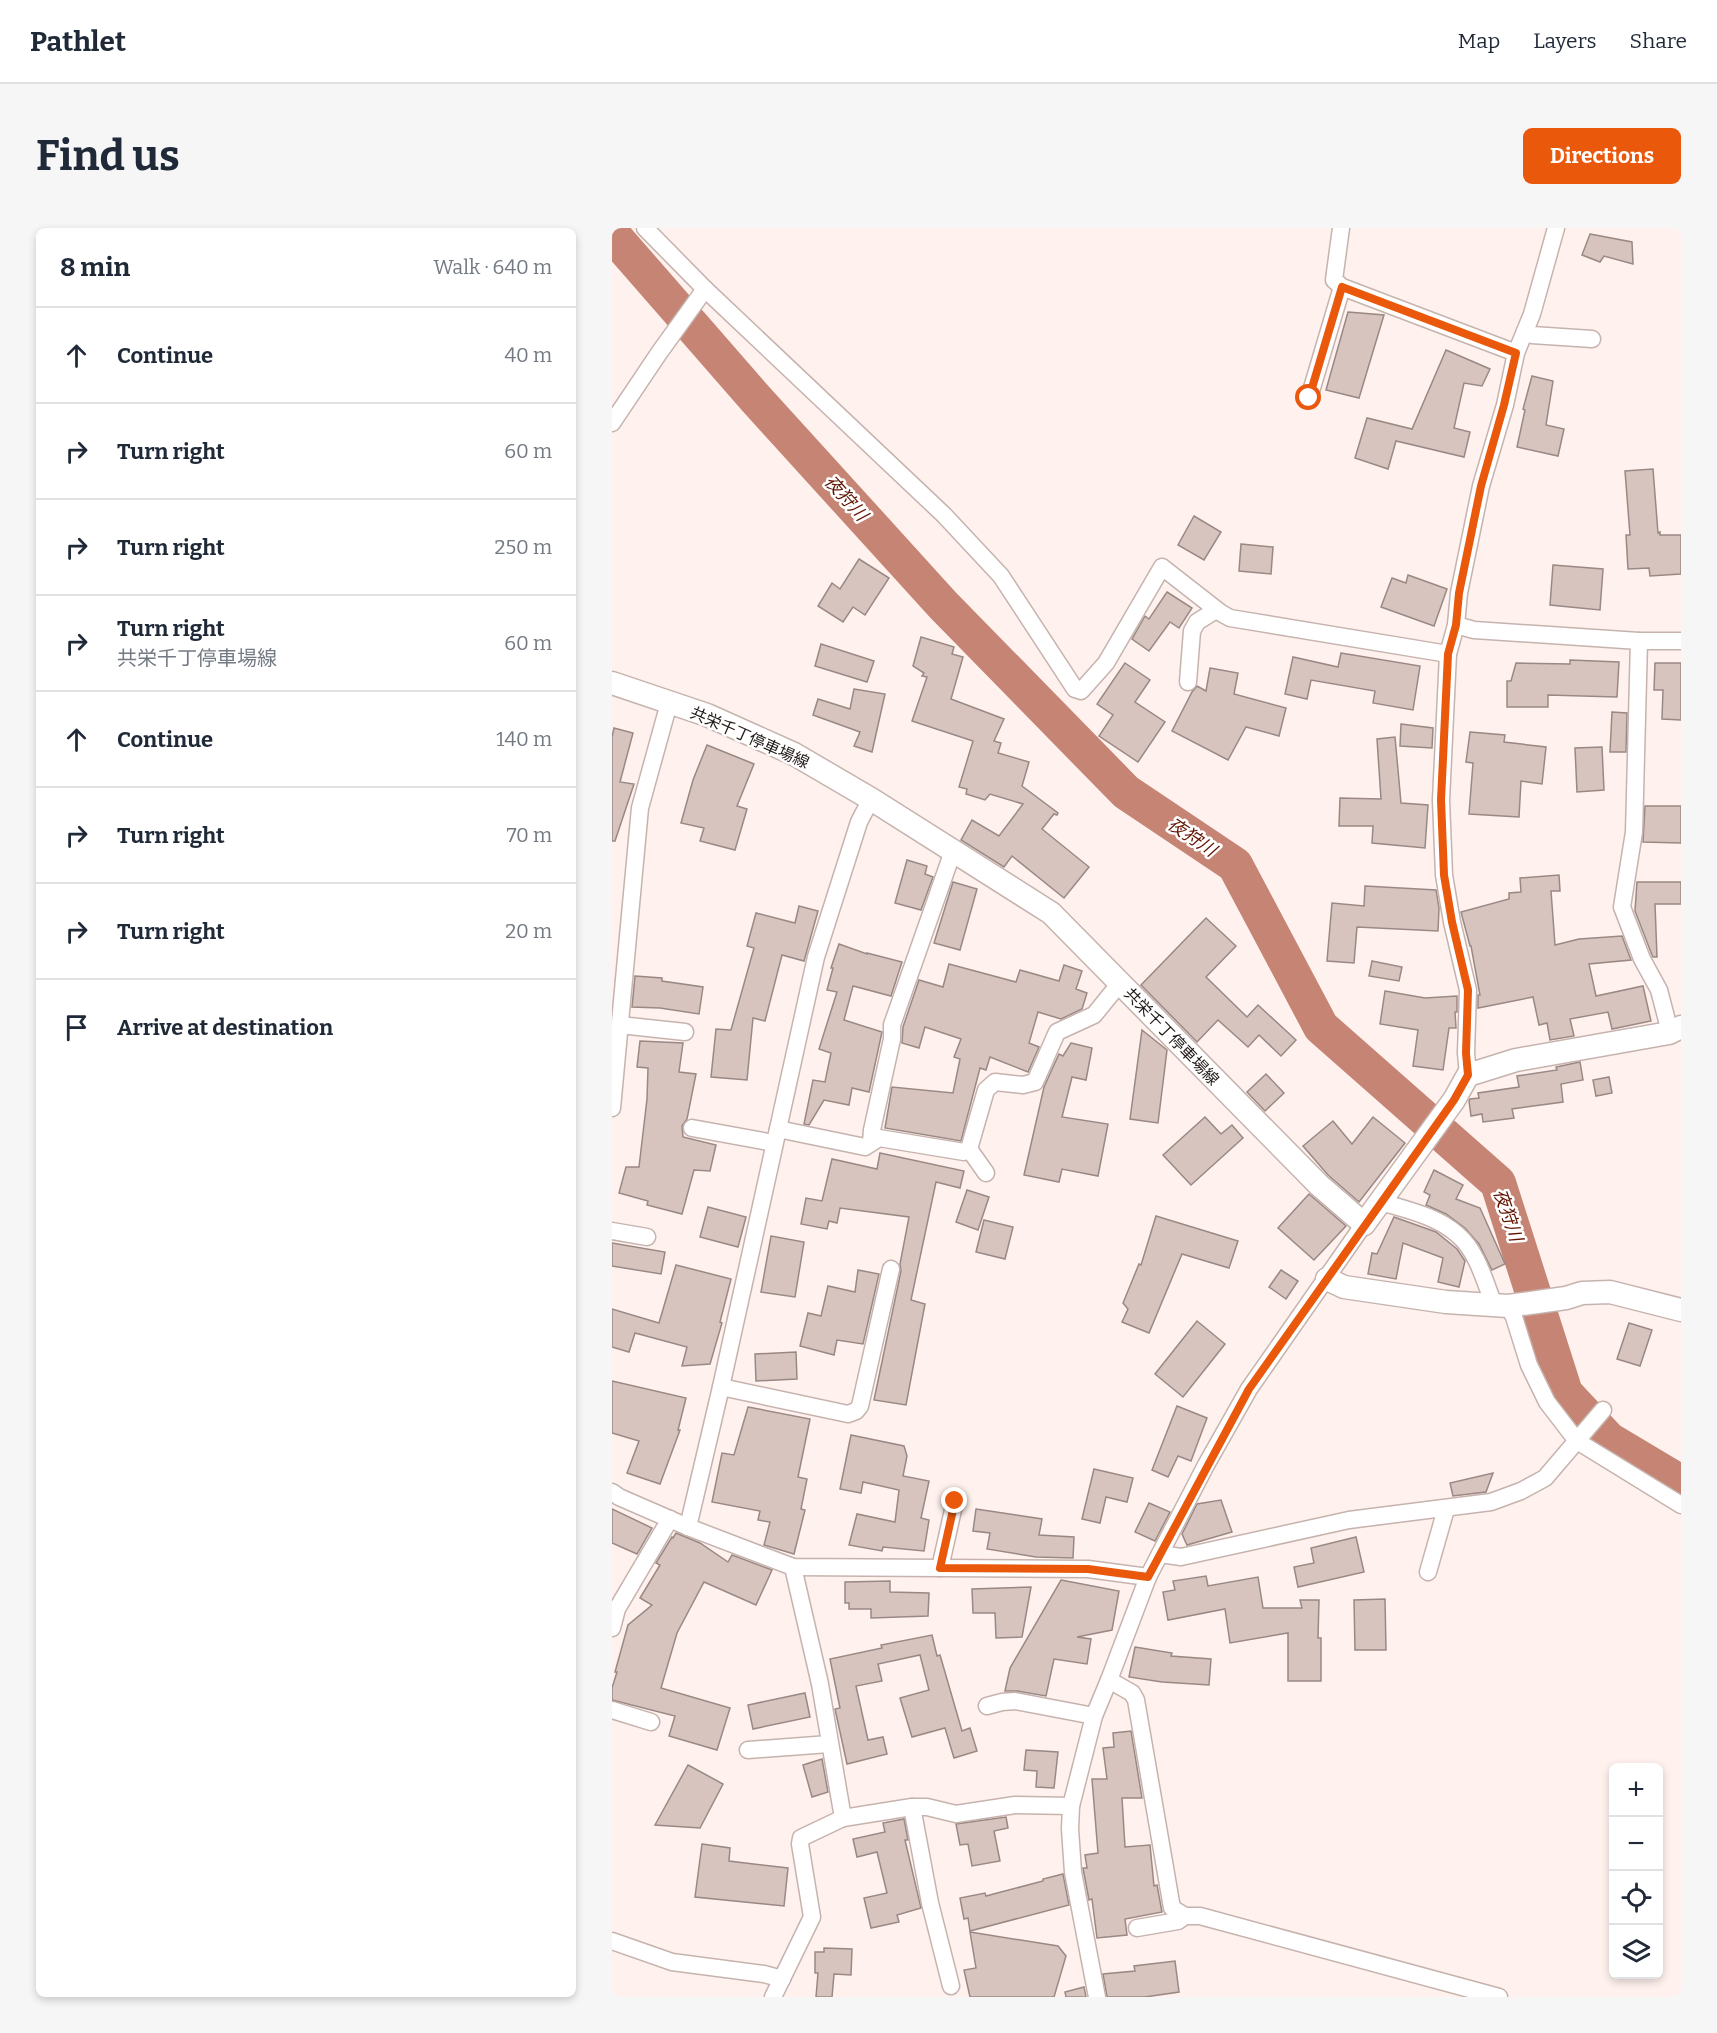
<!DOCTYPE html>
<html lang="en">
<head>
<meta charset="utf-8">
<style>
  :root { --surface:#fff; --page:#f6f6f7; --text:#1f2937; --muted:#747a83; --line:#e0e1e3; --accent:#ea580c }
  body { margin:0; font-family:Bitter,"Noto Sans JP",serif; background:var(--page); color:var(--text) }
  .controls { position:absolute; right:18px; bottom:18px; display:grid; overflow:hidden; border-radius:9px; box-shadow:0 3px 9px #0003 }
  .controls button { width:54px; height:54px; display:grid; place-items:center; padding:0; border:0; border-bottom:2px solid var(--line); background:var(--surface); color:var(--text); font:30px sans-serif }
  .stop { position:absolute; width:18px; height:18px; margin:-14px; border:4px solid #ea580c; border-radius:50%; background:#fff }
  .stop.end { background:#ea580c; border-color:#fff; box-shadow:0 2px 6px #0008 }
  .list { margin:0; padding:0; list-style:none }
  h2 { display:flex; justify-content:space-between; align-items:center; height:78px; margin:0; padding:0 24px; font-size:26px }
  h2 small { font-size:20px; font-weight:400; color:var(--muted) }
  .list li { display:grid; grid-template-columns:39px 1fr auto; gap:18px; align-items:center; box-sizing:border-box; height:96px; padding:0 24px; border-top:2px solid var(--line) }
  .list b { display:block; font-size:22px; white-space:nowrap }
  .list p { margin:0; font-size:20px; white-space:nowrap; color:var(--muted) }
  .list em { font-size:20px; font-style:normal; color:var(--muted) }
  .icon { flex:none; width:33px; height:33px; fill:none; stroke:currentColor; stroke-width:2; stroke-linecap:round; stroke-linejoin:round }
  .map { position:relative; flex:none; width:1069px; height:1769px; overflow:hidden; border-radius:9px }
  header { display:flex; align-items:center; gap:36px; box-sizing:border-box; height:84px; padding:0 30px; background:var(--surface); border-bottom:2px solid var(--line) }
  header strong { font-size:28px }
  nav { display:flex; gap:33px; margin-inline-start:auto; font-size:21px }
  .intro { display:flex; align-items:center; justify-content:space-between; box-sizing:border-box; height:144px; padding:0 36px }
  h1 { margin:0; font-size:42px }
  .button { padding:15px 27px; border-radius:9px; background:var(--accent); color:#fff; font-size:21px; font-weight:700 }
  main { display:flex; gap:36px; padding:0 36px }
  aside { flex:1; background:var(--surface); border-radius:9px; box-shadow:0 3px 9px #0003 }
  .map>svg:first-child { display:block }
</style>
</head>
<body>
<header>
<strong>Pathlet</strong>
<nav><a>Map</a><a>Layers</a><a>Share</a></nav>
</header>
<div class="intro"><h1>Find us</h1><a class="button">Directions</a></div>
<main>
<aside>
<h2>8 min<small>Walk · 640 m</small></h2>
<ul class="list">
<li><svg class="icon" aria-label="ahead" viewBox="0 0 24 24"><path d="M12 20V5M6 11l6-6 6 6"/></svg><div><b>Continue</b></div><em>40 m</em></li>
<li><svg class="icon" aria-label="right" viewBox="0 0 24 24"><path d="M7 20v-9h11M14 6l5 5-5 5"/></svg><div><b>Turn right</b></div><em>60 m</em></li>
<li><svg class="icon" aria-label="right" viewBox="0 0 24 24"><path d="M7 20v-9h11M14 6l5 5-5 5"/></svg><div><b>Turn right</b></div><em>250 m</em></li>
<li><svg class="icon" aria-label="right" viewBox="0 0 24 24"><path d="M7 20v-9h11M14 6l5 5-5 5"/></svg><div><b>Turn right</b><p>共栄千丁停車場線</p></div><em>60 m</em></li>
<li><svg class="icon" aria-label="ahead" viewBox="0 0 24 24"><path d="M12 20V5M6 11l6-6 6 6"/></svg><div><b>Continue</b></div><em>140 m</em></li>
<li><svg class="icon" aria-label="right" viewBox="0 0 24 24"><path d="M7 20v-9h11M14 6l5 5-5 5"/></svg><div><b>Turn right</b></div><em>70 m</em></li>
<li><svg class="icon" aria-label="right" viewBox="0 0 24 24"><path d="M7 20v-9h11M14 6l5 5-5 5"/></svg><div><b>Turn right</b></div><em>20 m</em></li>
<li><svg class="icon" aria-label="arrive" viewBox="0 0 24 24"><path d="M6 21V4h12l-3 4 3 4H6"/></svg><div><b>Arrive at destination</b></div></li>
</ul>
</aside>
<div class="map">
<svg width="1069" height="1769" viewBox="0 0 1069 1769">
  <rect width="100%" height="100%" fill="#fef1ee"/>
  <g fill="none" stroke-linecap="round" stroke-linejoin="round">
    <path stroke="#c58474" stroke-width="36" d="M0,6L143,170L331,377L514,564L623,637L709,799L886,955L953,1165L997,1212L1069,1255"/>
  </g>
  <g fill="#d8c4bf" stroke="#9a8884" stroke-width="1.5">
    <path d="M978,6L1020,14L1021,36L992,28L988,34L970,27Z"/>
    <path d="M736,84L772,87L747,170L714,162Z"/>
    <path d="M834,122L878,141L870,158L852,155L842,200L858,204L852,229L784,213L776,241L743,230L755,190L800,201Z"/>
    <path d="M920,148L941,153L934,197L952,201L946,228L905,219L913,182L911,181Z"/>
    <path d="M1041,241L1046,305L1048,304V307H1069V346L1038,348L1037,340L1016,341L1014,307H1018L1013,243Z"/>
    <path d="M582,288L609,304L592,332L566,317Z"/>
    <path d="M629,316L661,319L659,346L627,343Z"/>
    <path d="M247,331L277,350L253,387L241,379L231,394L206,378L220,355L228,361Z"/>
    <path d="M941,337L991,341L988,382L938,377Z"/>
    <path d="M796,347L835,361L822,398L769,379L780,350L794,355Z"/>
    <path d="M555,364L580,380L567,400L558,394L537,423L520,411L533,388L537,391Z"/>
    <path d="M309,409L342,419L340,426L351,429L339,471L392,491L382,513L389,515L386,525L417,534L410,558L446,585L445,587L442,586L430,601L477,639L452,670L400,628L392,639L349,612L360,592L387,608L411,576L378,566L373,572L354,566L355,561L347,559L361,513L300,493L315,449L310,448L312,445L301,438Z"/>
    <path d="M209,416L262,433L255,454L203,438Z"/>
    <path d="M729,425L808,438L801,482L761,475L763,463L699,452L695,471L673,466L681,429L726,439Z"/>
    <path d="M958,432L1007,434L1005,469L936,467V479H895V453H899L904,435L958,436Z"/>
    <path d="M513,435L538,452L523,474L553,494L526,534L487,508L501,487L485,476Z"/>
    <path d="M1043,435H1069V492L1050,491L1051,462H1042Z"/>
    <path d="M598,440L626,445L622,466L674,480L667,508L634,499L616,532L560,503L580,464L585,458L594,463Z"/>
    <path d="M242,461L273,466L260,524L242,518L248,504L201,487L206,471L238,481Z"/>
    <path d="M1000,484L1015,485L1014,524H998Z"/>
    <path d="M789,496L821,500L820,520L788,518Z"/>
    <path d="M2,500L21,505L8,554L22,556L3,613H0V509Z"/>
    <path d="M858,504L893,507L892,514L934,519L930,556L909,553L907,589L857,586L861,535L854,534Z"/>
    <path d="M783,509L789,575L816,577L813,620L760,615L761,598H727L728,570L769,571L765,511Z"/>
    <path d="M95,517L142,536L125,578L135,581L123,622L88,613L92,600L69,595L81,552Z"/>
    <path d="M990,519L992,562L965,564L963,520Z"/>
    <path d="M1033,578H1069V615L1031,614Z"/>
    <path d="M295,632L315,638L313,646L321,649L309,682L283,675Z"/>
    <path d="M947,647L948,663H939L943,717L967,711L1010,708L1019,732L977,736L984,768L1031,758L1039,793L1000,801L996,784L958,791L962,808L938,812L935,795L927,797L921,769L866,780V767H868L859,718H858L849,684L897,671V665L909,664L908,650Z"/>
    <path d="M341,654L365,661L348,722L322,715Z"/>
    <path d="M1025,654H1069V676H1043L1045,729H1041L1040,727L1023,683Z"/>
    <path d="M753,658L824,662L827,680L826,703L745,699L742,735L715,733L720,675L752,678Z"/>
    <path d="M187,678L206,683L192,733L170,727L153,793L141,790L135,852L99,849L104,801L119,802L142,720L135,718L144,685L183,695Z"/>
    <path d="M594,690L624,718L594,749L635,789L646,777L684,812L669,828L647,807L636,819L606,792L585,814L529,757Z"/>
    <path d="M227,716L255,726V725L290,734L279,768L241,758L232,792L270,804L257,864L240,860L237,877L212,872L197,897L192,896L201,852L213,854L219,825L207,821L225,764L215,762L221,740H219Z"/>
    <path d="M760,733L790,739L787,753L757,748Z"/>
    <path d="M337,736L404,754L408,742L447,753L452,737L470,743L464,761L475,765L470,781L449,791L426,784L417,815L427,819L416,844L378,829L374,842L368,840L349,913L273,900L280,859L341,865L348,831L342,829L349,811L313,799L307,820L290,815L291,799L307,752L331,759Z"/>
    <path d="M23,748L50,750V753L91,759L87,786L48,780L20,779Z"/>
    <path d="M773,763L813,770L845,768V784H843L844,800H837L831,842L801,838L806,802L768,796Z"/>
    <path d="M530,802L555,822L546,895L518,891Z"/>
    <path d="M28,813L71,815L67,844L84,846L75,891L70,898L71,909L104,917L98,943L82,942L70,986L35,977L36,973L7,965L14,939H27L35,871L36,840L25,839Z"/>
    <path d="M459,815L480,820L474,852L460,849L450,889L496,896L486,948L450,941L447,954L412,947L432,859L447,826L451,828Z"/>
    <path d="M968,834L971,852L949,856L951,874L900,881L902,890L871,894L870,886L859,888L857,873L858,871L867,870L866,865L907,859L905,848L945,842L944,839Z"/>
    <path d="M654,846L672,865L653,883L635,864Z"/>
    <path d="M997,849L1000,865L984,868L981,852Z"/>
    <path d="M593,889L609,906L620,897L631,910L579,957L551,927Z"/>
    <path d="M761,889L793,915L747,974L716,947L691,918L721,893L740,916Z"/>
    <path d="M268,925L352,943L348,960L324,954L299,1072L313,1076L294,1177L262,1172L289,1043L288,1036L297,989L228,980L225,995L217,993L215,1001L189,996L194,970L210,973L220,931L265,941Z"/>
    <path d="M822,942L851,957L844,971L868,980L893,1036L880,1042L867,1016L853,1000L834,986L814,977L818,967L812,964Z"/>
    <path d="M355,962L377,969L366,1002L344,994Z"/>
    <path d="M697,966L734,998L702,1032L666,1000Z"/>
    <path d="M96,979L134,989L126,1019L88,1009Z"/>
    <path d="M544,988L626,1013L617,1040L570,1026L537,1105L510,1094L516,1081L511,1075L527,1036L529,1037Z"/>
    <path d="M782,989L824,1004L845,1021L853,1033L847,1059L826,1054L831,1030L791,1015L784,1051L756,1046L760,1025L765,1026Z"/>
    <path d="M372,992L401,999L393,1031L364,1024Z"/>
    <path d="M159,1008L192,1014L183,1069L149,1064Z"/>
    <path d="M0,1015L53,1024L49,1046L0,1038Z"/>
    <path d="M64,1037L119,1051L108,1094L110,1095L98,1136L70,1138L75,1119L23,1105L17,1124L0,1119V1081L47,1095Z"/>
    <path d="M246,1042L267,1046L251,1116L225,1112L222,1127L188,1118L196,1085L209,1088L216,1058L243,1064Z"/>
    <path d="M669,1042L686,1053L674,1071L657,1059Z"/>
    <path d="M585,1093L613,1116L571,1169L543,1146Z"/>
    <path d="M1017,1095L1040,1102L1028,1138L1005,1131Z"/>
    <path d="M184,1124L185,1151L144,1153L143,1126Z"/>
    <path d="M0,1153L74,1170L66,1202H68L48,1256L15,1245L27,1213L0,1205Z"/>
    <path d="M565,1178L595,1190L579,1233L566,1228L556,1249L540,1242Z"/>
    <path d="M136,1179L198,1191L186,1249L195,1251L189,1281L193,1282L182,1326L152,1317L158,1294L146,1292L148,1283L100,1274L110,1225L122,1227Z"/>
    <path d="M239,1207L292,1218L295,1228L291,1248L317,1253L309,1290L317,1292L312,1323L271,1319L270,1323L237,1317L245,1286L283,1294L287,1262L251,1254L249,1265L228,1261Z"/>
    <path d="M482,1241L521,1250L515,1274L494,1269L488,1295L470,1291Z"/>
    <path d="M881,1245L874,1264L841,1268L838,1255Z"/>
    <path d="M609,1272L620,1304L575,1317L570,1306L585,1276Z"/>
    <path d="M537,1275L558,1284L543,1313L523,1304Z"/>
    <path d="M0,1281L40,1300L25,1326L0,1315Z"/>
    <path d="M364,1281L430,1291L427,1307L462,1309L461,1330L424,1329L375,1321L378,1305L361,1303Z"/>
    <path d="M64,1305L88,1315L116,1334L120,1327L160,1342L144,1377L92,1354L65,1405L49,1460L118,1480L105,1522L57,1508L63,1488L0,1472V1460L5,1444H3L16,1397L40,1377L28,1370L48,1337L44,1335L60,1309L61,1310Z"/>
    <path d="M744,1309L752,1344L686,1359L682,1339L702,1335L699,1320Z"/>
    <path d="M594,1348L596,1358L646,1349L651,1380H690L688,1372H707L706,1410H709V1453H676V1405L618,1415L613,1381L556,1392L551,1364L563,1362L561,1353Z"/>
    <path d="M449,1352L507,1363L500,1402L465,1409L479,1411L475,1436L442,1431L434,1468L405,1463H393L398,1440Z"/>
    <path d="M278,1353V1364L317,1365L316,1388L259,1390V1381H237V1375H233V1354Z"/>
    <path d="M419,1359L410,1409L384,1410L383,1385H361L360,1361Z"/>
    <path d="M773,1371L774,1422H743L742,1372Z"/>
    <path d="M320,1407L325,1428L328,1427L350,1503L358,1500L365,1523L342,1530L333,1500L300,1509L288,1470L317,1462L308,1427L266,1436L270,1453L244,1458L256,1512L271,1509L275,1526L235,1536L223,1481L228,1480L218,1431L270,1420L269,1417Z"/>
    <path d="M523,1419L560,1425L559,1428L599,1431L597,1457L550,1454L517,1449Z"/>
    <path d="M193,1465L198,1489L141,1501L136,1477Z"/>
    <path d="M519,1503L530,1570H510L513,1619L538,1617L542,1658L545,1657L550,1684L513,1691L515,1707L485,1710L480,1671L477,1672L471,1640H475L473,1627L486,1625L480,1551H495L491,1520L502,1519L501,1505Z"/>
    <path d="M414,1522L446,1524L442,1560L424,1559L425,1543L412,1542Z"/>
    <path d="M210,1531L216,1564L200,1569L191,1537Z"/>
    <path d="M76,1537L111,1556L88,1600L43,1597Z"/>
    <path d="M394,1589L396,1600L382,1603L388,1633L360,1638L356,1616L348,1617L344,1596Z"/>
    <path d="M292,1591L296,1612H293L309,1680L285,1687L287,1694L259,1700L252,1670L275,1665L265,1624L245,1629L241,1611L273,1604L271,1595Z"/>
    <path d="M90,1616L118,1620L117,1633L176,1640L172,1678L83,1669Z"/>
    <path d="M451,1646L457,1677L358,1703L356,1690L352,1691L348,1670L373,1665L374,1668L431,1653V1651Z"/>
    <path d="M358,1704L446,1718L454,1728L442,1769H358L352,1742L364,1740Z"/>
    <path d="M212,1720L240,1721L239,1747L222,1746L220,1769H204L206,1745H203V1724H212Z"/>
    <path d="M563,1733L567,1764L533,1769H495L491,1746L523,1743L522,1738Z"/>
    <path d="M472,1759L474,1769H454L453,1764Z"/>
  </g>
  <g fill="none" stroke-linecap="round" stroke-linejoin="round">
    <defs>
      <g id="street">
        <path d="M33,0L93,61L332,287L389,348L463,461L469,463L494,435L550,339L609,385L618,390L836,426"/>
        <path d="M729,0L722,52L730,59L904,125"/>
        <path d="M913,104L920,107L980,111"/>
        <path d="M697,170L730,59"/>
        <path d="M0,195L47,125L93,61"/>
        <path d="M844,397L862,402L1027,413H1069"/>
        <path d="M1027,413L1022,604L1010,679L1030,731L1047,762L1058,804"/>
        <path d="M576,454L580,403L585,394L604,382"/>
        <path d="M8,797L73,804"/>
        <path d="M856,847L854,825L856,762L840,694L832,647L829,572L836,426L844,397L847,365L869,258L893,177L904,125L920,86L944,0"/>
        <path d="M0,880L28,580L57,475"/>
        <path d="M80,900L162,915"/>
        <path d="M166,901L253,919L267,910L352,924L357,921L374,862L383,854L411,857L423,854L445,804L482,787L508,755"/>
        <path d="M259,914L260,902L280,811V797L341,623"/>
        <path d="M357,921L374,945"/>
        <path d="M769,974C795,982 825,988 846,1007C865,1023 873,1054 882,1077"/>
        <path d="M0,1003L35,1009"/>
        <path d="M896,1078L902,1089L917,1137L935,1174L965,1213L1069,1277"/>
        <path d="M109,1159L236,1186L244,1183L248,1178L279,1041"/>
        <path d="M0,1264L7,1269L76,1299L181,1339L476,1341L536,1349"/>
        <path d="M76,1299L109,1159L204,729L247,594L259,571"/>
        <path d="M548,1326L569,1329L737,1292L879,1274L909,1263L933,1250L991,1182"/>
        <path d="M328,1340L343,1273"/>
        <path d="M816,1344L834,1281"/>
        <path d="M0,1400L5,1381L58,1291"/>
        <path d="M497,1452L520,1465L524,1472L560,1680L573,1688H588L887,1769"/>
        <path d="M375,1478L390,1474L403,1473L482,1488"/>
        <path d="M0,1482L39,1494"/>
        <path d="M136,1522L217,1516"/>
        <path d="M300,1579L318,1675L339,1758"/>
        <path d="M231,1590L300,1579H315L344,1586L403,1577L459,1578"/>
        <path d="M525,1700L566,1693L573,1688"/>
        <path d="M0,1713L60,1734L152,1746L170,1751"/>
        <path d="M161,1769L200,1689L188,1616L189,1610L231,1590L208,1456L181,1339"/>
        <path d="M485,1769L461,1644L458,1601L459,1578L482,1488L497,1452L536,1349L594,1237L637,1161L752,996"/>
      </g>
      <g id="secondary">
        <path d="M0,455L95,487L182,526L259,571L439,685L707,957L752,996L842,872L856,847L904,832L1057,805L1069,799"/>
        <path d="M715,1051L732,1059L834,1074L896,1078L954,1070L970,1065L998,1064L1069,1082"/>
      </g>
    </defs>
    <use href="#street" stroke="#c6b3ae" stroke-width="19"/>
    <use href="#secondary" stroke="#c6b3ae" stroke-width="25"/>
    <use href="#street" stroke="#fff" stroke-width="16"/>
    <use href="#secondary" stroke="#fff" stroke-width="22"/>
  </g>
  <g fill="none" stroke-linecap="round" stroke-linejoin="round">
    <path stroke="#ea580c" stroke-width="8" d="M343,1273L328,1340L476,1341L536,1349L637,1161L842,872L856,847L854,825L856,762L840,694L832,647L829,572L836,426L844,397L847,365L869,258L892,177L904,125L730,59L697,170"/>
  </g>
  <g text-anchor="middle" stroke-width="5" stroke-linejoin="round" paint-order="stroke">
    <g font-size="16" fill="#201917" stroke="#fff">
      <text transform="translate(138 509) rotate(24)" y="6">共栄千丁停車場線</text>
      <text transform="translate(560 808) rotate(46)" y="6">共栄千丁停車場線</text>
    </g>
    <g font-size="18" font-style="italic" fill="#621401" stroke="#fff">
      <text transform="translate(234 270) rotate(48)" y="6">夜狩川</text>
      <text transform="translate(580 609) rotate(34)" y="6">夜狩川</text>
      <text transform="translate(896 987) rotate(71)" y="6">夜狩川</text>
    </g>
  </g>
</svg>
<div class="controls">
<button>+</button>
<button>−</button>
<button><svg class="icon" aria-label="locate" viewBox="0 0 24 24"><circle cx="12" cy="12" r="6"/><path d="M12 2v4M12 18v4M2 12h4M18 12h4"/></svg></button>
<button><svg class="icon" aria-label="layers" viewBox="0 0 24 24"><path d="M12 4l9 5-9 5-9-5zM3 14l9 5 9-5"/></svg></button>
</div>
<div class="stop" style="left:697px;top:170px"></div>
<div class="stop end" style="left:343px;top:1273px"></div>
</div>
</main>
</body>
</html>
